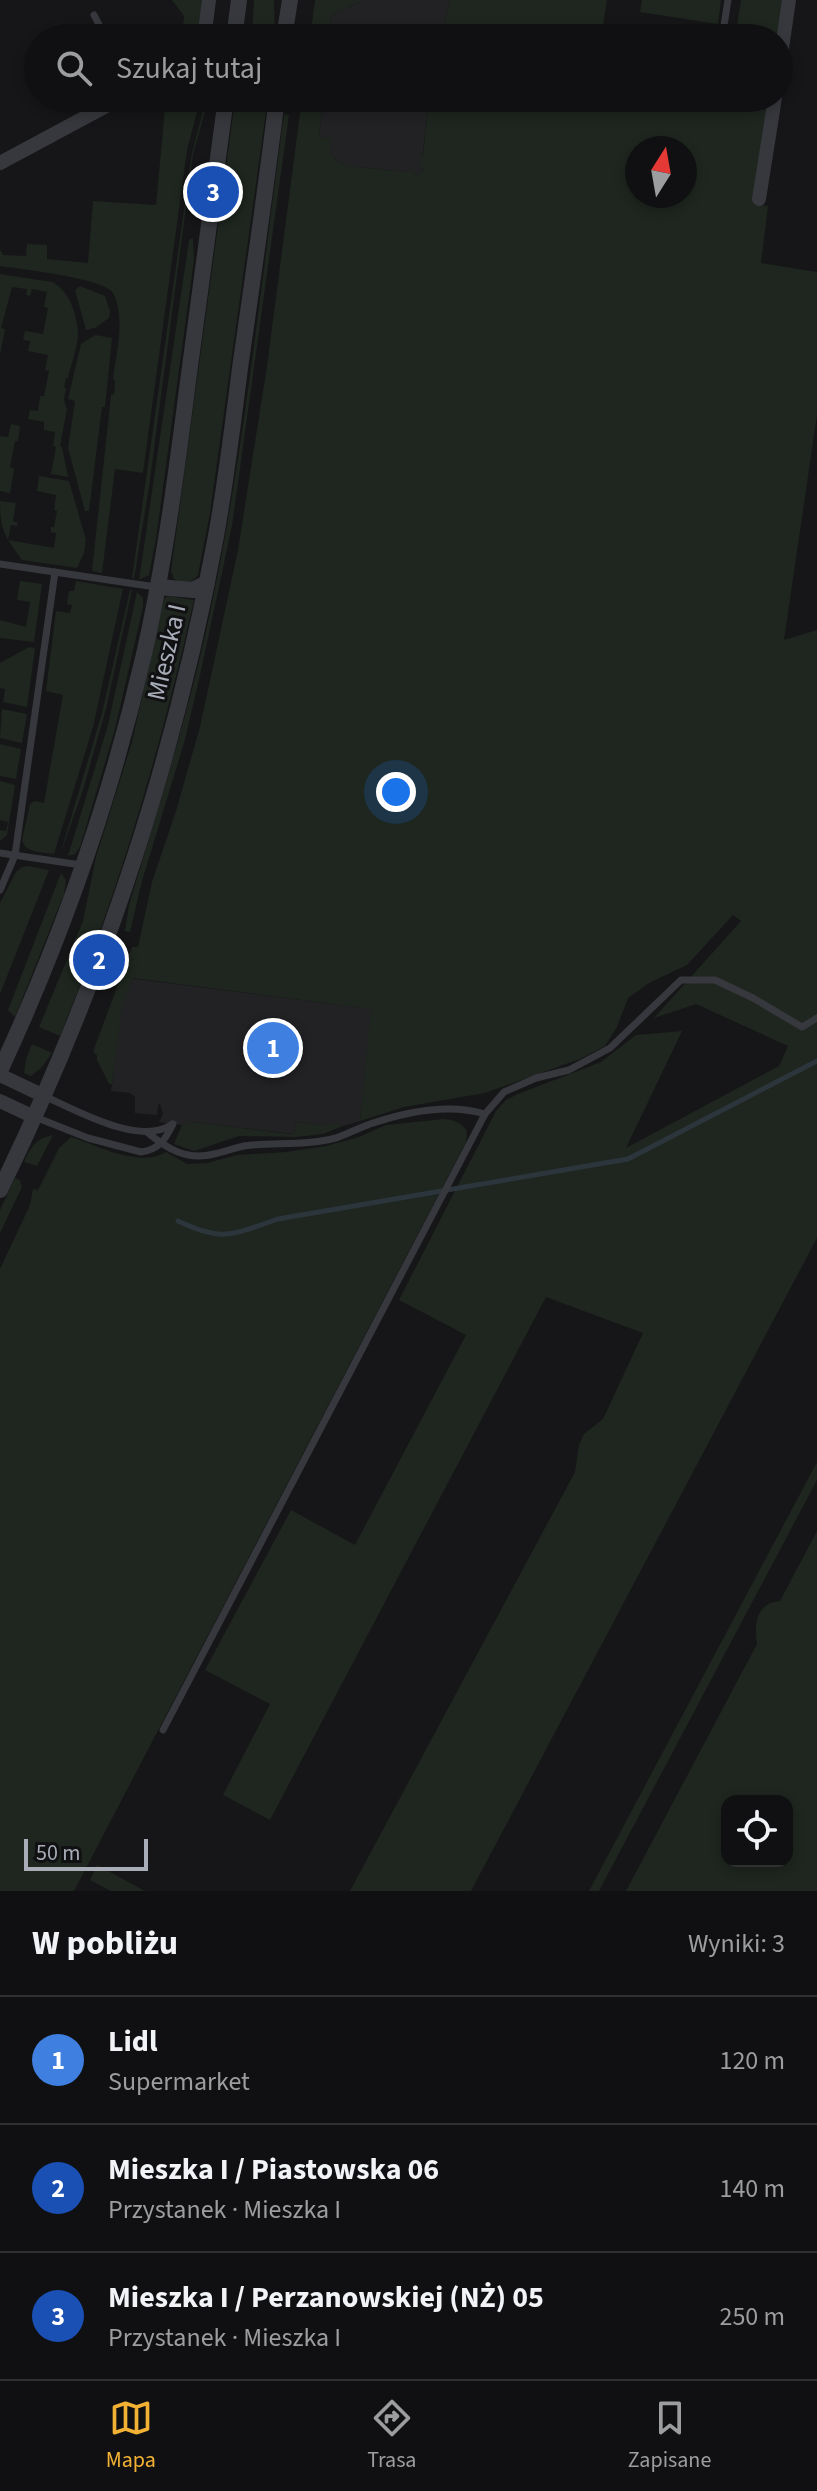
<!DOCTYPE html>
<html lang="pl">
<head>
<meta charset="utf-8">
<style>
  :root { --surface:#101012; --page:#1e1e20; --text:#f1f3f6; --muted:#9c9d9f; --line:#303032; --accent:#f2b134 }
  body { margin:0; font-family:"Source Sans 3",sans-serif; background:var(--page); color:var(--text) }
  .controls { position:absolute; right:24px; bottom:24px; display:grid; overflow:hidden; border-radius:16px; box-shadow:0 4px 12px #0003 }
  .controls button { width:72px; height:72px; display:grid; place-items:center; padding:0; border:0; border-bottom:2px solid var(--line); background:var(--surface); color:var(--text); font:40px sans-serif }
  .compass { position:absolute; left:625px; top:136px; width:72px; height:72px; border-radius:50%; background:var(--surface); box-shadow:0 4px 12px #0003; rotate:11deg }
  .scale { position:absolute; left:24px; bottom:20px; width:124px; box-sizing:border-box; padding-left:8px; border:4px solid #a8adb8; border-top:0; font-size:22px; line-height:28px; white-space:nowrap; color:#a8adb8; -webkit-text-stroke:6px #111113; paint-order:stroke }
  .you { position:absolute; left:396px; top:792px; width:28px; height:28px; margin:-20px; border:6px solid #fff; border-radius:50%; background:#1a73e8; box-shadow:0 0 0 12px #1a73e833 }
  .badge { display:grid; place-items:center; width:52px; height:52px; border-radius:50%; background:var(--accent); color:#fff; font-size:26px; font-weight:700 }
  .pin { position:absolute; translate:-50% -50%; border:4px solid #fff; box-shadow:0 2px 8px #0006 }
  .list { margin:0; padding:0; list-style:none }
  h2 { display:flex; justify-content:space-between; align-items:center; height:104px; margin:0; padding:0 32px; font-size:34px }
  h2 small { font-size:26px; font-weight:400; color:var(--muted) }
  .list li { display:grid; grid-template-columns:52px 1fr auto; gap:24px; align-items:center; box-sizing:border-box; height:128px; padding:0 32px; border-top:2px solid var(--line) }
  .list b { display:block; font-size:30px; white-space:nowrap }
  .list p { margin:0; font-size:26px; white-space:nowrap; color:var(--muted) }
  .list em { font-size:26px; font-style:normal; color:var(--muted) }
  .icon { flex:none; width:44px; height:44px; fill:none; stroke:currentColor; stroke-width:2; stroke-linecap:round; stroke-linejoin:round }
  .map { position:relative; flex:none; width:817px; height:1891px; overflow:hidden }
  .search { position:absolute; background:var(--surface); box-shadow:0 4px 12px #0003; left:24px; right:24px; top:24px; height:88px; display:flex; align-items:center; gap:20px; box-sizing:border-box; padding:0 28px; border-radius:44px; color:var(--muted); font-size:30px }
  .sheet { height:488px; background:var(--surface) }
  nav { display:flex; justify-content:space-around; align-items:center; box-sizing:border-box; height:112px; border-top:2px solid var(--line); background:var(--surface); font-size:22px; color:var(--muted) }
  nav a { display:grid; justify-items:center; gap:4px }
  nav .on { color:var(--accent) }
  .map>svg:first-child { display:block }
</style>
</head>
<body>
<div class="map">
<svg width="817" height="1891" viewBox="0 0 817 1891">
  <rect width="100%" height="100%" fill="#161618"/>
  <g fill="#222225">
    <path d="M364,0H450L441,38H329L331,15Z"/>
    <path d="M323,98H429L422,160L424,170L416,175L412,170L404,172L348,166L336,160L330,152V139L319,138Z"/>
    <path d="M121,977L372,1009L360,1121L343,1126L338,1124L324,1125L296,1122L294,1134L193,1122L182,1125L159,1122L163,1114L160,1104L158,1105L157,1115L135,1113V1097L130,1093L111,1091L114,1071L93,1052Z"/>
  </g>
  <g fill="#1e261f" fill-rule="evenodd">
    <path d="M172,0H202L198,32H193L190,38H182L184,16Z"/>
    <path d="M254,0H274L275,38H252Z"/>
    <path d="M315,0H364L331,15L329,38H310Z"/>
    <path d="M450,0H607L601,38H441Z"/>
    <path d="M642,0H721L718,24L640,12Z"/>
    <path d="M741,0H784L778,38H735Z"/>
    <path d="M166,98L200,100L187,150L143,473L115,469L102,573L92,571L111,395L114,394L115,380L113,379C116,354 126,318 113,293C105,278 19,269 0,266V249L3,255L26,256L27,244L47,245V259L88,263L93,201L156,205Z"/>
    <path d="M302,98H323L319,137L331,139L330,152L336,160L348,166L404,172L412,170L416,175L424,170L419,164L423,155L429,98H770L754,204L768,206L761,263L817,272V415L784,640L817,630V1238L471,1891H350L575,1472L579,1445L584,1434L603,1419L643,1333L546,1297L270,1820L223,1795L270,1704L205,1670L291,1510L355,1545L466,1335L399,1300L496,1111L506,1100L518,1094L601,1062L636,1035L682,1031L626,1148L779,1066L788,1046L696,1004L654,1018L741,921L733,915L687,965L649,983L628,998L617,1027L605,1046L580,1059L485,1093L404,1107L360,1121L371,1009L133,978L122,1007L112,1084H109L97,1060V1054L93,1052L132,947H138L152,882L176,811L200,727L238,550L267,366ZM637,148H685V196H637Z"/>
    <path d="M205,103L207,104L193,154L149,487L134,579L132,578L192,153Z"/>
    <path d="M234,108L266,112L210,513L198,575C192,584 183,584 174,579L171,571Z"/>
    <path d="M284,114L289,115L232,526L199,680L184,743L142,881L130,932L125,931L129,905C158,808 189,713 210,613C245,449 261,281 284,114Z"/>
    <path d="M193,238L194,260L156,539L149,575L139,580L189,240Z"/>
    <path d="M0,274L52,282C69,290 77,314 78,333C78,347 71,364 68,378H66L64,387L66,388L64,400L67,409L60,446L62,447L68,477L51,474L56,447L53,446L55,432L44,430V422L28,419L30,410L38,411L40,396H44L49,371L45,370L48,355L28,351L30,341L23,340L25,331L43,334L48,308L44,307L47,292L32,289L30,296L26,295L27,289L12,287L1,328L5,329L0,355Z"/>
    <path d="M80,286L105,296L110,311L109,318L95,328L86,330L75,290Z"/>
    <path d="M95,335L112,338L105,407H102L89,511H85L68,448L75,401L68,399L81,344Z"/>
    <path d="M11,424L20,426L18,441H15L10,467L14,469L10,493L0,491V436L8,437Z"/>
    <path d="M39,476L69,481L86,540L84,553L77,568L22,560C5,536 0,531 0,501L16,503L13,521L18,523L17,526L11,525L8,540L54,548L56,533L51,532V527H54L57,511L54,510L56,495L37,491Z"/>
    <path d="M20,581L42,584L34,642L0,638V620L26,627L30,602L17,600Z"/>
    <path d="M76,581L123,589L93,727L54,854C42,852 25,853 22,840L30,804L34,801L44,803L63,695L46,691L56,611L70,613L72,605L67,604L69,591H74Z"/>
    <path d="M130,590H132L106,709L83,790L60,855L102,713Z"/>
    <path d="M137,592L143,598V607L115,729L80,847L75,854L68,856L108,725Z"/>
    <path d="M168,596L194,600C169,711 139,821 101,928C89,965 74,1000 60,1036L39,1027L83,921L96,857L132,742L164,599Z"/>
    <path d="M29,647L35,648L27,707L3,702L5,689L0,688V663Z"/>
    <path d="M2,709L27,714L22,743L0,738Z"/>
    <path d="M0,744L21,749L16,779L0,776Z"/>
    <path d="M0,781L15,785L7,835L0,841V830L6,831L8,822L0,820Z"/>
    <path d="M28,866L49,870L0,994V903L16,872L22,867Z"/>
    <path d="M61,873L66,880L64,894L15,1017L8,1010Z"/>
    <path d="M32,1044L52,1053L42,1067L31,1076L24,1073L26,1059Z"/>
    <path d="M444,1119C454,1120 461,1122 467,1131L466,1142L74,1891H0V1269L30,1205L33,1189L38,1190L59,1148L71,1137C98,1146 140,1168 166,1152L187,1164L207,1163L237,1155L286,1152L326,1146L359,1137L386,1125Z"/>
    <path d="M193,1122L290,1134H294L296,1122L324,1125L338,1123L343,1126L323,1134L296,1137L239,1136L194,1151L174,1144L182,1125Z"/>
    <path d="M53,1135L37,1166L24,1162C30,1148 36,1138 53,1135Z"/>
    <path d="M15,1178L20,1180L22,1187L0,1233V1210Z"/>
    <path d="M817,1462V1480L599,1891H589Z"/>
    <path d="M817,1531V1891H626L757,1644C754,1624 756,1603 780,1601ZM727,1801H787V1861H727Z"/>
    <path d="M97,1865L145,1891H111L90,1880Z"/>
  </g>
  <g fill="none" stroke-linecap="round" stroke-linejoin="round">
    <path stroke="#2c353c" stroke-width="5" d="M178,1221C224,1243 233,1234 278,1219L628,1159L817,1061"/>
    <g stroke="#37383d" stroke-width="7">
      <path d="M94,15L106,38"/>
      <path d="M722,38L728,0"/>
      <path d="M0,564L156,587"/>
      <path d="M0,853L81,865"/>
      <path d="M0,890L15,855L55,572"/>
      <path d="M44,1096C76,1110 138,1146 171,1125"/>
      <path d="M35,1117L88,1138L141,1152C160,1149 165,1140 173,1124"/>
      <path d="M147,1132C167,1149 187,1161 214,1154C224,1152 234,1148 244,1146C274,1142 305,1146 336,1138C347,1134 359,1128 370,1124C405,1112 449,1103 485,1114"/>
      <path d="M163,1730L485,1114L504,1092L536,1078L569,1070L610,1048L681,980H715L753,998L802,1027L817,1018"/>
    </g>
    <g stroke="#37383d" stroke-width="14">
      <path d="M204,38L209,0"/>
      <path d="M779,69L789,0"/>
      <path d="M0,163L121,98"/>
      <path d="M759,199L775,98"/>
      <path d="M0,1075L44,1096"/>
      <path d="M0,1101L34,1117"/>
    </g>
    <g stroke="#37383d" stroke-width="16">
      <path d="M234,38L239,0"/>
      <path d="M284,38L290,0"/>
      <path d="M158,587L193,590L207,583"/>
      <path d="M0,1071C62,937 111,798 144,654C165,562 177,468 189,374C201,282 214,190 226,98"/>
      <path d="M0,1190C101,983 174,763 216,536C226,481 233,424 240,368C253,278 266,188 277,98"/>
    </g>
  </g>
  <g text-anchor="middle" stroke-width="6" stroke-linejoin="round" paint-order="stroke">
    <g font-size="26" fill="#a8adb8" stroke="#111113">
      <text transform="translate(166 652) rotate(-77)" y="9">Mieszka I</text>
    </g>
  </g>
</svg>
<div class="controls">
<button><svg class="icon" aria-label="locate" viewBox="0 0 24 24"><circle cx="12" cy="12" r="6"/><path d="M12 2v4M12 18v4M2 12h4M18 12h4"/></svg></button>
</div>
<svg class="compass" viewBox="-18 -18 36 36"><path d="M0-13l5 13h-10z" fill="#e53935"/><path d="M0 13l5-13h-10z" fill="#9c9d9f"/></svg>
<div class="scale">50 m</div>
<div class="you"></div>
<div class="pin badge" style="left:273px;top:1048px;background:#3f7fe0">1</div>
<div class="pin badge" style="left:99px;top:960px;background:#1a4fb4">2</div>
<div class="pin badge" style="left:213px;top:192px;background:#1a4fb4">3</div>
<div class="search"><svg class="icon" aria-label="search" viewBox="0 0 24 24"><circle cx="10" cy="10" r="6"/><path d="M15 15l6 6"/></svg>Szukaj tutaj</div>
</div>
<section class="sheet">
<h2>W pobliżu<small>Wyniki: 3</small></h2>
<ul class="list">
<li><span class="badge" style="background:#3f7fe0">1</span><div><b>Lidl</b><p>Supermarket</p></div><em>120 m</em></li>
<li><span class="badge" style="background:#1a4fb4">2</span><div><b>Mieszka I / Piastowska 06</b><p>Przystanek · Mieszka I</p></div><em>140 m</em></li>
<li><span class="badge" style="background:#1a4fb4">3</span><div><b>Mieszka I / Perzanowskiej (NŻ) 05</b><p>Przystanek · Mieszka I</p></div><em>250 m</em></li>
</ul>
</section>
<nav>
<a class="on"><svg class="icon" aria-label="map" viewBox="0 0 24 24"><path d="M3 6l6-2 6 2 6-2v14l-6 2-6-2-6 2zM9 4v14M15 6v14"/></svg>Mapa</a>
<a><svg class="icon" aria-label="directions" viewBox="0 0 24 24"><path d="M12 3l9 9-9 9-9-9zM9 14v-3h6M13 9l2 2-2 2"/></svg>Trasa</a>
<a><svg class="icon" aria-label="saved" viewBox="0 0 24 24"><path d="M7 4h10v16l-5-4-5 4z"/></svg>Zapisane</a>
</nav>
</body>
</html>
